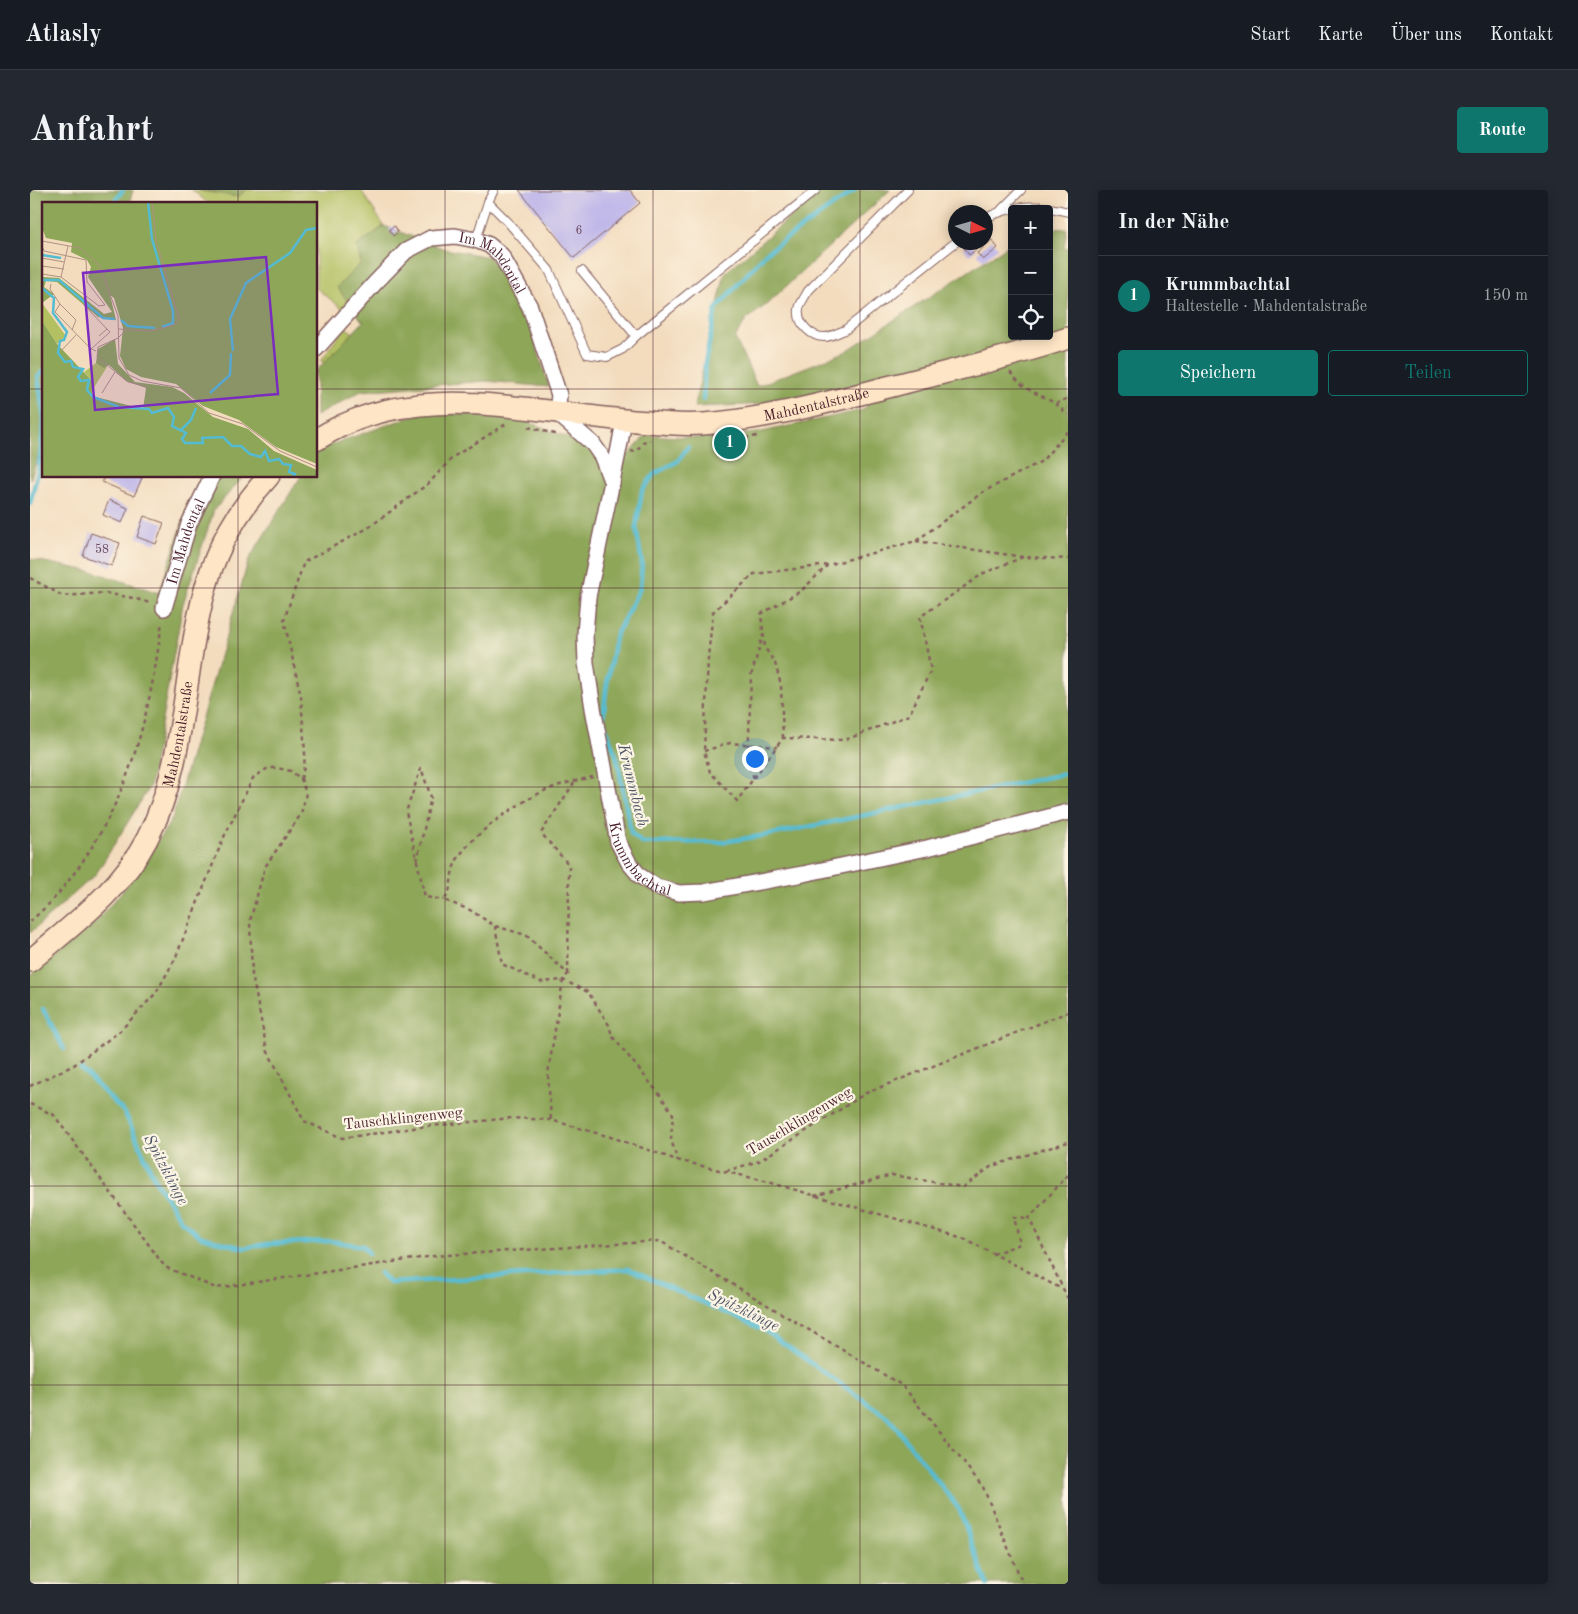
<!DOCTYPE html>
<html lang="de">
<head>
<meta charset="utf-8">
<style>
  :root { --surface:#171b24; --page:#242831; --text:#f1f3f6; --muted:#9ea1a6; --line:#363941; --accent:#0f766e }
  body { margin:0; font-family:"Old Standard TT",serif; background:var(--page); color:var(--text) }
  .controls { position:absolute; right:15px; top:15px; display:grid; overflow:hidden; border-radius:5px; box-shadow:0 2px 12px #0003 }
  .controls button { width:45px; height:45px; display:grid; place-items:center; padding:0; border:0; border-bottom:1px solid var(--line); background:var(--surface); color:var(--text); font:25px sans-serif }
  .compass { position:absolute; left:918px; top:15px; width:45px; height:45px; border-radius:50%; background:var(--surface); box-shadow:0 2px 12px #0003; rotate:95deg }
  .you { position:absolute; left:724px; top:568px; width:18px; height:18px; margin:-12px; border:4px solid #fff; border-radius:50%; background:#1a73e8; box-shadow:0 0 0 8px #1a73e833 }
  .badge { display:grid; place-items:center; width:32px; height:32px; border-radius:50%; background:var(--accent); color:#fff; font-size:16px; font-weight:700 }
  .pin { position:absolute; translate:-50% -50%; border:2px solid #fff; box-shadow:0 1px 5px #0006 }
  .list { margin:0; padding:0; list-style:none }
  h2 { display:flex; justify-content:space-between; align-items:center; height:65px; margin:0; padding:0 20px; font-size:21px }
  h2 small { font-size:16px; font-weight:400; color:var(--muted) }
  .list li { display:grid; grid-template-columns:32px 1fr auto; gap:15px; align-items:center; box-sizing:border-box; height:80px; padding:0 20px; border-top:1px solid var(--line) }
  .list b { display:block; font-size:19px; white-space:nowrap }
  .list p { margin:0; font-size:16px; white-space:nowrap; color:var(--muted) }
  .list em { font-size:16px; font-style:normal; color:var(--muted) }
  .actions { display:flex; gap:10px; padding:15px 20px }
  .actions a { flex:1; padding:11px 0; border:1px solid var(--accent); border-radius:5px; text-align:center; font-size:18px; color:var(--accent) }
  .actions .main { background:var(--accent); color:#fff }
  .icon { flex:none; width:28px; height:28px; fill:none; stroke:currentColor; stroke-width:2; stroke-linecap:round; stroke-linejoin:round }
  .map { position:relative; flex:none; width:1038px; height:1394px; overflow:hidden; border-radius:5px }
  header { display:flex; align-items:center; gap:30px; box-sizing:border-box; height:70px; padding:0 25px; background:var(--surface); border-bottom:1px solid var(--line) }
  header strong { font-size:24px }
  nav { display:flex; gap:28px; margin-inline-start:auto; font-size:18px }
  .intro { display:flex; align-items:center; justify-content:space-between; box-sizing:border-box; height:120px; padding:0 30px }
  h1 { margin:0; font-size:35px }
  .button { padding:12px 22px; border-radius:5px; background:var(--accent); color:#fff; font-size:18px; font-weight:700 }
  main { display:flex; gap:30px; padding:0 30px }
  aside { flex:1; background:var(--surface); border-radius:5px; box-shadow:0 2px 12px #0003 }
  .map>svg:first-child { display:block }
</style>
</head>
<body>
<header>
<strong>Atlasly</strong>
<nav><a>Start</a><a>Karte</a><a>Über uns</a><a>Kontakt</a></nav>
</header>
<div class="intro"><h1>Anfahrt</h1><a class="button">Route</a></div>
<main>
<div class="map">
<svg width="1038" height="1394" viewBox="0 0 1038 1394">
  <rect width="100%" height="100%" fill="#fcf5e5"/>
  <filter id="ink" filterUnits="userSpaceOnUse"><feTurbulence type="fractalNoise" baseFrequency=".02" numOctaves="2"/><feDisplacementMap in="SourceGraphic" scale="10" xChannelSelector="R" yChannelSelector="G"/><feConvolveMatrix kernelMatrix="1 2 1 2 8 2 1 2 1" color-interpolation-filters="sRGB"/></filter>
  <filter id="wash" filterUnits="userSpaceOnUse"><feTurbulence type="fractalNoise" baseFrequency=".0096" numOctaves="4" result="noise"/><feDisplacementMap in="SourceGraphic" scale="20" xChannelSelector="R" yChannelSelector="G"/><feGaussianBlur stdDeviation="1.12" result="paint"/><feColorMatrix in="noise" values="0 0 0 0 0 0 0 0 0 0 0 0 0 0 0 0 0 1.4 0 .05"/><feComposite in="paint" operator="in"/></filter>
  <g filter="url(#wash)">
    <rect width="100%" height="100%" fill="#f3dcbe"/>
    <g fill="#b2c062" stroke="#7e7046">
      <path d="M162,0L207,6L216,0H331L354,36L327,56L331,73L308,97L323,117L318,123L286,98V14H179Z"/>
      <path d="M315,137L329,147L304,181L291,171Z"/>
    </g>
    <g fill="#8da658" stroke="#6c6242">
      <path d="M0,0H103L99,14H14V251L0,290Z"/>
      <path d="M170,0H216L208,7Z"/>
      <path d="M792,0H860L736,115L716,130L705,148L727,196L815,162L982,53V146H1019V38L1037,39L1034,58L1038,59V1394H0V786L64,734L107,684L142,629L219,369L271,286H286V263L289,259L394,222L488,228L542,249L566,261L599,265L616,245L667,248L727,243L833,220L862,186L741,214L664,217L695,83Z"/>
      <path d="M354,36L415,59L459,67L496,122L519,197L456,191L331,201L286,226V181L333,132L307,97L331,73L327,56Z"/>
      <path d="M177,286H214L184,320L153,414L120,596L66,684L0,743V369L64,382L129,403L160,312Z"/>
    </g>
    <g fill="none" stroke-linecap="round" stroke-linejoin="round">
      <g stroke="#54bbd2" stroke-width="4.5">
        <path d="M82,14L93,0"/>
        <path d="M14,180L8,187L14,228"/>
        <path d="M673,210L675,173L686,119L736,63L825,0"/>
        <path d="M658,257L648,271L624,284L612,301L606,337L612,373L610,398L585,447L576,500L573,531L587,568L601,643L612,653L692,652L744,644L1038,583"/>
        <path d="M0,314L9,277L14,229"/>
        <path d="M13,819L34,859"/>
        <path d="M51,879L95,923L125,990L152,1032L172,1047L213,1058L237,1054L300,1051L333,1056L339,1063"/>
        <path d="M350,1083L359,1093L598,1079L734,1140L859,1228L929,1319L957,1394"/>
      </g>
    </g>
    <g id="blocks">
      <g fill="#bfb7e9">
        <path d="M489,0H600L610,13L544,68Z"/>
        <path d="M365,36L368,42L363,46L359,39Z"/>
        <path d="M962,50L968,58L953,70L947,63Z"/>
        <path d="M941,53L946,60L939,65L934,58Z"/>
        <path d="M75,286H107L112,288L104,306L72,292Z"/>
        <path d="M79,310L98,318L92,333L73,325Z"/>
        <path d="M114,326L134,333L126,354L107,347Z"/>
        <path d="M61,343L90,353L82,376L53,366Z"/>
      </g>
    </g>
  </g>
  <g filter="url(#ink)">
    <use href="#blocks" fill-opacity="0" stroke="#85615e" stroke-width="1"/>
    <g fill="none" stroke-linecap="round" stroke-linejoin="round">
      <defs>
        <g id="service">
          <path d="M878,0L778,101C775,107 770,113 769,119C767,134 782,148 796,147C802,146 809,142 815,140L926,52"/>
          <path d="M458,12L464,0"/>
          <path d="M971,20L991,0"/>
          <path d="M956,28C984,14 1007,14 1038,22"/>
          <path d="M446,50L458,12L477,31L519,80L557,164L577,167L593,159L606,146L552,81"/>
          <path d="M606,146L786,0"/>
        </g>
        <g id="minor">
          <path id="s1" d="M286,159L345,93L376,61L401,48L425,46L446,50L459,55L471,65L500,117L529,205L527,223L563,254L572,267L582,293"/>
          <path id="s2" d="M594,231L589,258L558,407L555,444L556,473L563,518L588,652L599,673L610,686L627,697L649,703L674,702L773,684L897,658L1038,622"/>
          <path id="s3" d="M134,418L159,334L182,286"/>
        </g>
        <g id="secondary">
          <path id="s4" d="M286,250C386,184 509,226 619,232C637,234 655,235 673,234C739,229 802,211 866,195C924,180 982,167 1038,148"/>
          <path id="s5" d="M0,771C43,734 90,701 117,649C157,572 152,482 175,400C186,357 209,319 239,286"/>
        </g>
      </defs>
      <use href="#service" stroke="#85615e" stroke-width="10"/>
      <use href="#minor" stroke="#85615e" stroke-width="18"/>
      <use href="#secondary" stroke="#85615e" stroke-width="24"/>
      <g stroke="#85615e" stroke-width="2.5" stroke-dasharray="4 4" stroke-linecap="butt">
        <path d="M980,182C995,202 1007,202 1026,214C1030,217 1034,222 1038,225"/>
        <path d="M1026,214L1038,208"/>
        <path d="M498,237L529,245"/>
        <path d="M715,248L727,246"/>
        <path d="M601,261L606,262L613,252L620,250"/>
        <path d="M886,351L993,367L1038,369"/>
        <path d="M993,367L954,383L890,427L901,480L879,525L815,550L753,548L707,611L680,582L674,561L678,467L683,422L724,384L798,375L886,351L953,302L1012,271L1038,241"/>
        <path d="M0,388L33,406L75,403L103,408L120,413"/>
        <path d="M753,548L751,495L745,473L735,458L731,424L771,401L797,376"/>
        <path d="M674,561L700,553L747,557"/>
        <path d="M563,587C548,590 526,595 512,602C486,614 436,648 425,674C419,687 424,697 414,710L440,720L465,736L496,745L538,784L533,790L558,802L579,835L582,846L630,905L643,924L641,949L647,970"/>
        <path d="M724,588L718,573L721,486L733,445"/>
        <path d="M271,589L274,577L275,563L271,507L254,430L274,372L338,338L399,293L423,267L476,234"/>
        <path d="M387,671L401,607L391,578L376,622L395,707L414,710"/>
        <path d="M0,732C11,721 23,711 32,699C97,619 119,532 132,431"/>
        <path d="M465,736L472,774L511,792L533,790L518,884L521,930"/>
        <path d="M538,784L539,675L511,643L544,593"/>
        <path d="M0,896L44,875L90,841L126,803L145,769L193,649L223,588L238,578H247L261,581L271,589L276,603L271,624L235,677L220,731L222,785L237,860L274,931L312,948L390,937L482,928L521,930L584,948L647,970L731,990L933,1048L1032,1099"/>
        <path d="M0,914L24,925L135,1077L186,1098L404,1066L630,1051L873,1196L953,1297L993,1394"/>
        <path d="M696,981L729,971L836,903L1038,822"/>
        <path d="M1038,985L999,1028L1038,1109"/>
        <path d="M784,1006L862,985L933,997L962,976L1038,952"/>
        <path d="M963,1064L990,1054L984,1027L999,1028"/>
      </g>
      <use href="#service" stroke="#fff" stroke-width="8"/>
      <use href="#minor" stroke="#fff" stroke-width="15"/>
      <use href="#secondary" stroke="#fde5c5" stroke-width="21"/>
    </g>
  </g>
  <path fill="none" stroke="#4a1f2b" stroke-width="1" stroke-opacity="0.55" d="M208,0V14M415,0V1394M623,0V1394M830,0V1394M0,199H14M286,199H1038M208,286V1394M0,398H1038M0,597H1038M0,797H1038M0,996H1038M0,1195H1038"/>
  <g text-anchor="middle" stroke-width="4.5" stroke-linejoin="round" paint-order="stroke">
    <g font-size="12" fill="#67455a">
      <text x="549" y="44">6</text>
      <text x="72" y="363">58</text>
    </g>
    <g font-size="15" fill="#4a1f2b" stroke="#fcf5e5">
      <text dy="5" stroke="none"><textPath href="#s1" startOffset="234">Im Mahdental</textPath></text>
      <text dy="5" stroke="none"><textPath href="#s4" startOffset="510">Mahdentalstraße</textPath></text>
      <text dy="5" stroke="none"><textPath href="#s3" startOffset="70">Im Mahdental</textPath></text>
      <text dy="5" stroke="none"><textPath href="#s5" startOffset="280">Mahdentalstraße</textPath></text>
      <text dy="5" stroke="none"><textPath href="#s2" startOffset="455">Krummbachtal</textPath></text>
      <text transform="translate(373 928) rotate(-6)" y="5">Tauschklingenweg</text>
      <text transform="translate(769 931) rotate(-31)" y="5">Tauschklingenweg</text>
    </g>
    <g font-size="16" font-style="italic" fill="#4e5665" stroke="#fcf5e5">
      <text transform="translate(604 595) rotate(76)" y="6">Krummbach</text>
      <text transform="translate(137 979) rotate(62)" y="6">Spitzklinge</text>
      <text transform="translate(714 1119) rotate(26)" y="6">Spitzklinge</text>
    </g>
  </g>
  <g transform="translate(12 12)">
    <rect width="275" height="275" fill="#f3dcbe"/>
    <path d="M0,101L24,134L15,142L0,119ZM54,161L65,165L51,187V180L42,170Z" fill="#b2c062"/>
    <path d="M0,0H275V262L234,245L197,218L161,204L134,182L99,175L84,167L78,154L81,126L72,96L68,93L74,118L56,115L15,80L4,79L2,85L12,92L0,101V75L17,76L62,112L70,110L46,75L49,65L45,58L29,50L30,41L4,36L0,26ZM0,119L15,142L51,180L50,194L101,207L104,186L84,179L67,163L62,166L54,161L56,147L73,137L76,162L93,180L130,185L142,191L171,215L206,227L232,249L275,268V275H0Z" fill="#8da658"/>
    <path fill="none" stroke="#54bbd2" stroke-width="2.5" d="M106,0L110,37L131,109V121L120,125M0,53L19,56M0,78H17L61,116L73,117M0,86L12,96L11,111L25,130L22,138L18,139L16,151L23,160L29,159L31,165L41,167L36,175L39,179L47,178L45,188L51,195L77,205L107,207L110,211L126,206L132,215L130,224L144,231L140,237L143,241H161L160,236L181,235L190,244H199L208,252L219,255L223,249L227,259L237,257L241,262L249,263L247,270L253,272L251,275M79,118L86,124L113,126M191,149L188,117L204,81L248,51L264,28L275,26M168,191L188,173L189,151M138,229L149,218L154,206"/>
    <path fill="none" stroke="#af9083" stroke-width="1" d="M0,39L38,46L57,63L76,114L77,156L87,173L100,179L139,186L167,211L201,222L238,249L275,265M0,44L2,49L44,58L45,80L63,103L57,104L19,75L0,72M0,56L22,60M0,64L22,67M19,75L26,44M9,82L8,87L18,102L34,118L30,128M18,102L13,110L49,147M41,102L65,127M76,127L109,129L132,123L137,117L114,39L110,0M84,128L76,136L56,145L55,155L86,180L106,185M19,149L34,133M54,149L49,147L68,130L65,127L57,134M60,191L73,170"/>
    <path fill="#7b2cbf" fill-opacity="0.15" stroke="#7b2cbf" stroke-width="2.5" d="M224,55L236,192L53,208L41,71Z"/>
    <rect width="275" height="275" fill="none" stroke="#4a1f2b" stroke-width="2.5"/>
  </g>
</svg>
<div class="controls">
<button>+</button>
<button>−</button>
<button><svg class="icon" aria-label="locate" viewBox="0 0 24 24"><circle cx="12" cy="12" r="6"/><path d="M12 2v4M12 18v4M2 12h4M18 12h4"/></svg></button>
</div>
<svg class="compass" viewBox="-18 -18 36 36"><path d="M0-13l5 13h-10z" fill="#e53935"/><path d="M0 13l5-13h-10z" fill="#9ea1a6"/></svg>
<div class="you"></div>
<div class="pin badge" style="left:700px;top:253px">1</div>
</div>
<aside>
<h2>In der Nähe<small></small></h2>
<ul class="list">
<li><span class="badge">1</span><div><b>Krummbachtal</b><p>Haltestelle · Mahdentalstraße</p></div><em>150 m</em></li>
</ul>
<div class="actions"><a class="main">Speichern</a><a>Teilen</a></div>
</aside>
</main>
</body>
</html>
